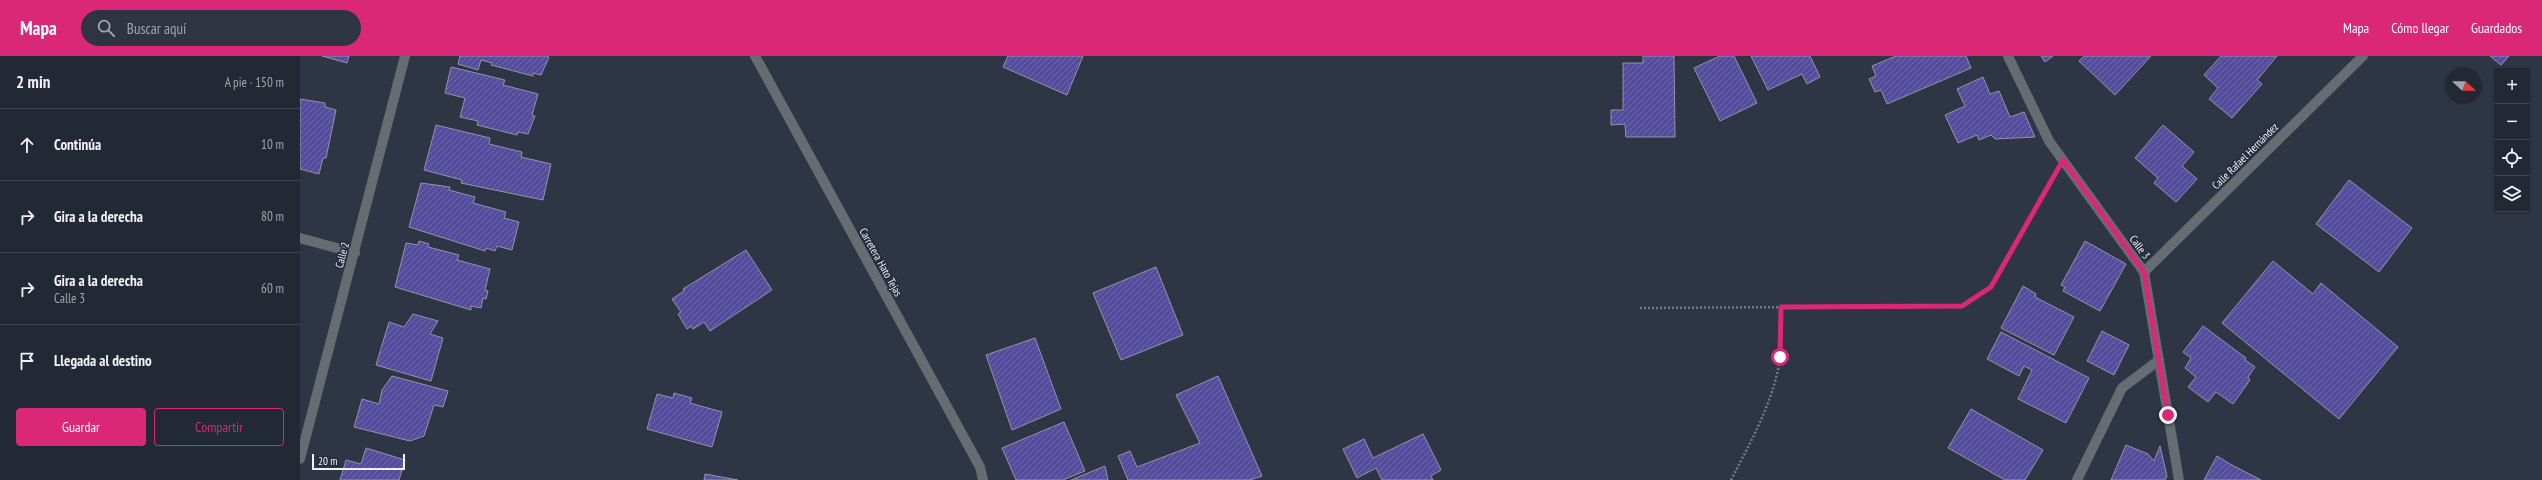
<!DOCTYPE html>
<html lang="es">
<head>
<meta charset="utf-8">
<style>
  :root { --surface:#222834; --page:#2e3440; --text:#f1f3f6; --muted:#a2a6ac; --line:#3f444f; --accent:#db2777 }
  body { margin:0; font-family:"PT Sans Narrow",sans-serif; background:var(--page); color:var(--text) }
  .controls { position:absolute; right:12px; top:12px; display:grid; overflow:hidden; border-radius:4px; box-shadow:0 1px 3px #0004 }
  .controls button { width:36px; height:36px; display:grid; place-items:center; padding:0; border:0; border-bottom:1px solid var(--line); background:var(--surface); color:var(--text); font:20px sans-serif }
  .compass { position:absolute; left:2146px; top:12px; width:36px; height:36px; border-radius:50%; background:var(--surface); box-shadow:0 1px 3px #0004; rotate:112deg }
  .scale { position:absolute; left:12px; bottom:10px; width:93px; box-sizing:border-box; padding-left:4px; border:2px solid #eef3fe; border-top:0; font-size:11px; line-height:14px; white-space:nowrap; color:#eef3fe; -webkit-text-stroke:3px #252c3b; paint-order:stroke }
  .stop { position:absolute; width:12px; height:12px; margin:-9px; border:3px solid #db2777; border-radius:50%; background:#fff }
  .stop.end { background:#db2777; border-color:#fff; box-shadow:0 1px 4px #0008 }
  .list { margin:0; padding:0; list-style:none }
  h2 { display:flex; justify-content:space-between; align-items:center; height:52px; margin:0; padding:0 16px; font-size:17px }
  h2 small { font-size:13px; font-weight:400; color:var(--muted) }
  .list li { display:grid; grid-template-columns:26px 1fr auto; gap:12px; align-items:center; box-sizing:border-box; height:72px; padding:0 16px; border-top:1px solid var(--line) }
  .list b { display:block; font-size:15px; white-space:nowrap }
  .list p { margin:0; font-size:13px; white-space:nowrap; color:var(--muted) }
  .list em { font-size:13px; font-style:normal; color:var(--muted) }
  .actions { display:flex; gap:8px; padding:12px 16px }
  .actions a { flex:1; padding:9px 0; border:1px solid var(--accent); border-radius:4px; text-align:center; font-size:14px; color:var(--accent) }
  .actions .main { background:var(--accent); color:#fff }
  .icon { flex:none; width:22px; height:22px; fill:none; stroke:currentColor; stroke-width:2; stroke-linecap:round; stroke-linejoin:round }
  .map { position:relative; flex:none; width:2242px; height:424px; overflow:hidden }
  header { display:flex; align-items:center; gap:24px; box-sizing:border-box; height:56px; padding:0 20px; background:var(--accent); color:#fff }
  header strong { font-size:19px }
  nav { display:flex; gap:22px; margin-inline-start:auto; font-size:14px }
  .search { width:280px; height:36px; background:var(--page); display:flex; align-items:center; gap:10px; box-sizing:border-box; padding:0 14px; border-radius:22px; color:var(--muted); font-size:15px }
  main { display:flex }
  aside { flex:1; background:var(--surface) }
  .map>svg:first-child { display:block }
</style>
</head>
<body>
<header>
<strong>Mapa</strong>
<div class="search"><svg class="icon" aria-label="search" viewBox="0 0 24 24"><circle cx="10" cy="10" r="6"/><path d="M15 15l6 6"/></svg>Buscar aquí</div>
<nav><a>Mapa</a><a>Cómo llegar</a><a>Guardados</a></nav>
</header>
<main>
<aside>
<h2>2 min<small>A pie · 150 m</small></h2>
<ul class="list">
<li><svg class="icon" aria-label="ahead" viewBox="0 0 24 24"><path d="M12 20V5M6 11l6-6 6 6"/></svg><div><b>Continúa</b></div><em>10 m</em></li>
<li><svg class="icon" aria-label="right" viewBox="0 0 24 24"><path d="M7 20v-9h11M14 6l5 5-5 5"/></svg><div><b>Gira a la derecha</b></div><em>80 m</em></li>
<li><svg class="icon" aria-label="right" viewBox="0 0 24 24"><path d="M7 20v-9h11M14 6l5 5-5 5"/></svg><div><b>Gira a la derecha</b><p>Calle 3</p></div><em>60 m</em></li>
<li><svg class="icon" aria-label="arrive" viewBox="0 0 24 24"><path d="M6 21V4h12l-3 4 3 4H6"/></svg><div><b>Llegada al destino</b></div></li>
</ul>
<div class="actions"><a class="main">Guardar</a><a>Compartir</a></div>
</aside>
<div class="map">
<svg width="2242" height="424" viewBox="0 0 2242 424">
  <defs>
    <pattern id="building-hatch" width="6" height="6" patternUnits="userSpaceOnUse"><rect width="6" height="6" fill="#564c9c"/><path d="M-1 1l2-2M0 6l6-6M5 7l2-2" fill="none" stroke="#6f66ab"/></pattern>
  </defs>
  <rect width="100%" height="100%" fill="#2e3645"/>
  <g fill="url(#building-hatch)" stroke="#9393a7">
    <path d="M22,0H49L47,7Z"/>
    <path d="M160,0H247L249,1L241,19L233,17V20L191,9L192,7L181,4L178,14L158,8Z"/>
    <path d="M708,0H783L767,39L703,11Z"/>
    <path d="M1343,0H1374L1375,81H1326L1325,68L1311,69V54H1323V7H1343Z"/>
    <path d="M1420,0H1434L1457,47L1420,65L1394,12Z"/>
    <path d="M1451,0H1510L1520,21L1507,28L1502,18L1468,34Z"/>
    <path d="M1596,0H1666L1671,12L1587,48L1581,34L1575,36L1569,23L1576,20L1572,10Z"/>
    <path d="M1741,0H1753L1745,6Z"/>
    <path d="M1784,0H1851L1815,39L1779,5Z"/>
    <path d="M1921,0H1977L1957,24L1962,28L1932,62L1909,43L1918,32L1904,19Z"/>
    <path d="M2190,0H2209L2201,9Z"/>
    <path d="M151,11L205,24L203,29L238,38L232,59L235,60L228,78L218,76L217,79L177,69L178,65L160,61L165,42L145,37Z"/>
    <path d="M1683,21L1690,38L1699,35L1710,61L1724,56L1735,81L1695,83L1691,79L1679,84L1677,79L1658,87L1645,59L1665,50L1657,33Z"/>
    <path d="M0,43L25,47V51L36,54L26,102H23L19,118L0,113Z"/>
    <path d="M136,69L190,82L189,88L222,96L221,101L251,108L243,144L161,127L162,124L124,114Z"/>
    <path d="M1863,69L1894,96L1882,110L1897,123L1876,146L1854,127L1858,122L1835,102Z"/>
    <path d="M2049,124L2112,172L2079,216L2016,168Z"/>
    <path d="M121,127L150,131L149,134L175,141L173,147L206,156L204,162L219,166L212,194L197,190L195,195L186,192L185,195L109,171Z"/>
    <path d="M119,185L129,188L128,191L159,199L157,204L190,213L185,234L188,235L186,243L183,242L181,252L171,250V254L95,231L106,187L118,189Z"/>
    <path d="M1785,185L1826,208L1800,255L1763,235L1765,231L1761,229Z"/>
    <path d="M446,194L472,234L410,275L404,266L393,273L391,270L387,273L378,258L381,256L372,243L384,235L383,233Z"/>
    <path d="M1973,205L2013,238L2021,227L2098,291L2039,363L1922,267Z"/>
    <path d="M856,211L883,279L821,304L793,237Z"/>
    <path d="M1723,230L1736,238L1735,241L1774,261L1754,299L1701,272Z"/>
    <path d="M113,258L138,265L130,278L143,282L131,325L76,309L89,266L104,271Z"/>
    <path d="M1903,270L1946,302L1945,304L1955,311L1948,321L1950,324L1933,348L1916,336L1908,346L1888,331L1896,321L1885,312L1891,302L1883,296Z"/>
    <path d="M1802,275L1829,289L1814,319L1787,305Z"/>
    <path d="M1701,276L1789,322L1766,367L1718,343L1732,314L1724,310L1719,320L1687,303Z"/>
    <path d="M735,282L761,353L712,374L686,299Z"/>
    <path d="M92,320L148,335L143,351L134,349L124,380L110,385L54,371L62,343L79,348L82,334Z"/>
    <path d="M918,320L962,420L950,424H828L818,400L830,395L837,411L900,387L876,339Z"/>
    <path d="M374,337L392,342L390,347L422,356L412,391L347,373L357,338L373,342Z"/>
    <path d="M1671,353L1743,394L1725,424H1705L1648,392Z"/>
    <path d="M764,366L785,415L763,424H716L702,392Z"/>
    <path d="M1123,378L1141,414L1131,420L1133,424H1082L1076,412L1057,422L1043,393L1064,383L1073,402Z"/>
    <path d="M1826,389L1848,398L1854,405L1860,390L1867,420L1865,424H1811Z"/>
    <path d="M66,392L105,404L99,424H40L46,404L61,408Z"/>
    <path d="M1917,400L1930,408L1961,424H1904Z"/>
    <path d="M805,410L808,424H771Z"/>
    <path d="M405,418L438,424H404Z"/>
  </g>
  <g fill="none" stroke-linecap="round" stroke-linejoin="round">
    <g stroke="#727987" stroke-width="2.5" stroke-dasharray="2 2" stroke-linecap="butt">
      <path d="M1340,252L1662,250L1691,231L1752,124"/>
      <path d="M1431,424C1451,385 1473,347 1480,303C1483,286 1481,268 1481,251"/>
    </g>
    <g stroke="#656c72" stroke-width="10">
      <path d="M1708,0L1749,85L1844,216L1879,424"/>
      <path d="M0,182L55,197"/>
      <path d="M1844,216L2063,0"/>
      <path d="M0,403L105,0"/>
      <path d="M1777,424L1822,332L1859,304"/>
    </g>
    <path stroke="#656c72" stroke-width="10" d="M455,0L680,411L683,424"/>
  </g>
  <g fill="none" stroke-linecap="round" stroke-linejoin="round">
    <path stroke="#db2777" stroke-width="5" d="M1480,301L1481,251L1662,250L1691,231L1763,104L1844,216L1868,359"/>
  </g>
  <g text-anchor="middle" stroke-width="3.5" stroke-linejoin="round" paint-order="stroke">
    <g font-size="11" fill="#eef3fe" stroke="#252c3b">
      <text transform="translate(1945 100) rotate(-45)" y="4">Calle Rafael Hernández</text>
      <text transform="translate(1840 191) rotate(54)" y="4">Calle 3</text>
      <text transform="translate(42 199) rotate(-75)" y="4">Calle 2</text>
      <text transform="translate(581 206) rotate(61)" y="4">Carretera Hato Tejas</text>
    </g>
  </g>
</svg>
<div class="controls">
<button>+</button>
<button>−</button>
<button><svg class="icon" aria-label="locate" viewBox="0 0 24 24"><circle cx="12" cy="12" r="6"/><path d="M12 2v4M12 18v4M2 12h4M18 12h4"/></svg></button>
<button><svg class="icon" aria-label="layers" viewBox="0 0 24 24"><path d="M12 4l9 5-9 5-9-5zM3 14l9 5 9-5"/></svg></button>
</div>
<svg class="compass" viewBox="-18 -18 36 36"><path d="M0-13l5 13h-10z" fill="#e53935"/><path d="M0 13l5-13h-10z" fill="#a2a6ac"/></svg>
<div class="scale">20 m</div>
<div class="stop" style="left:1480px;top:301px"></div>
<div class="stop end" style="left:1868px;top:359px"></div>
</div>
</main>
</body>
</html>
